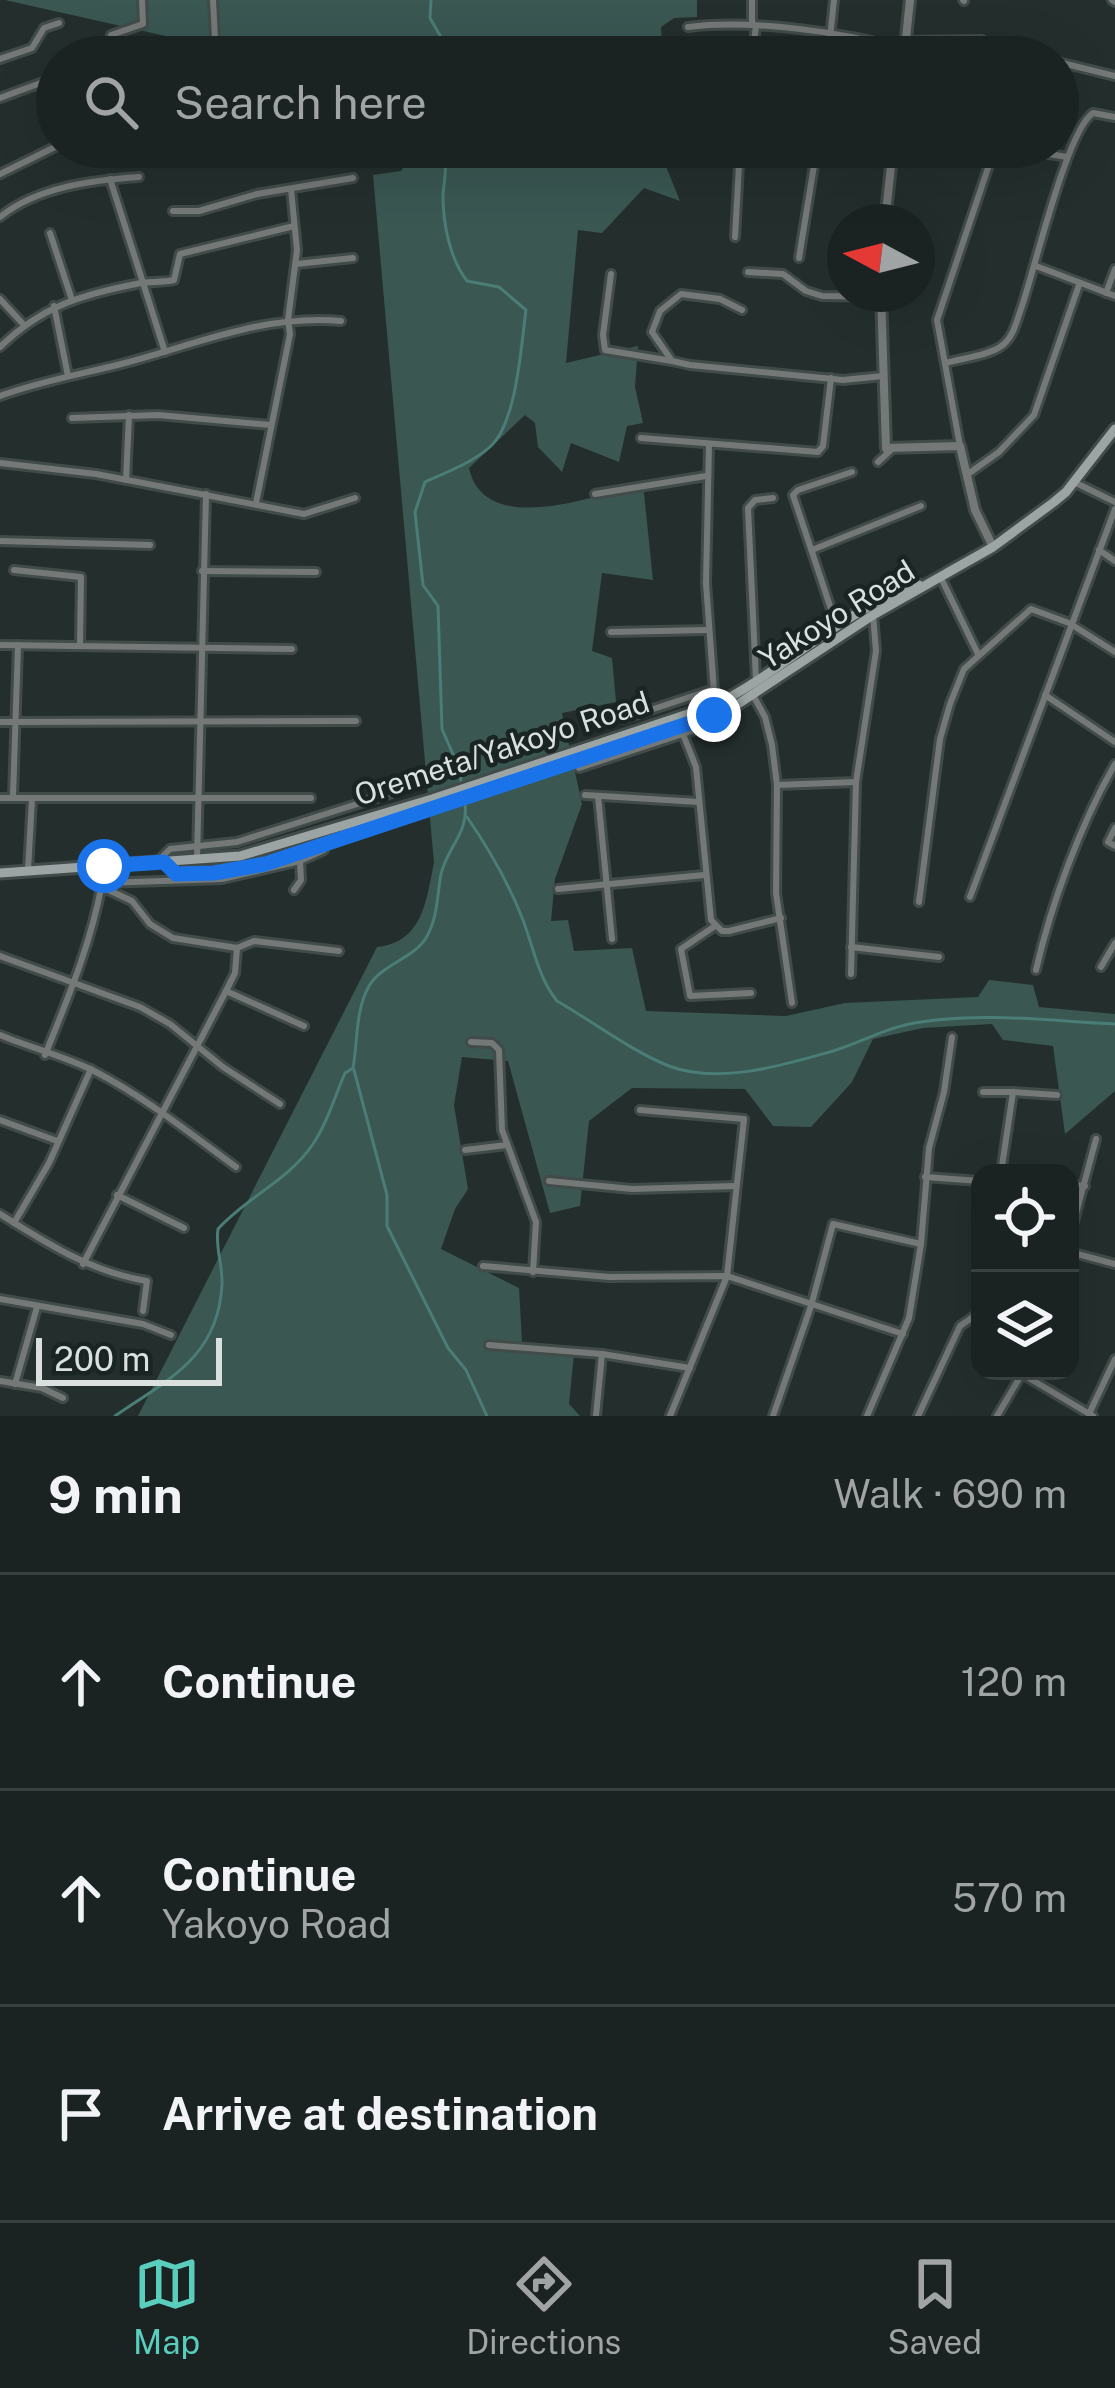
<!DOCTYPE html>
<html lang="en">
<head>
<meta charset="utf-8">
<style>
  :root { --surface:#1b2322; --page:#282f2f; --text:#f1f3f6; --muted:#a0a4a5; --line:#394040; --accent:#5acebd }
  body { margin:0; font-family:"Public Sans",sans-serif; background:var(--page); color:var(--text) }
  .controls { position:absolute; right:36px; bottom:36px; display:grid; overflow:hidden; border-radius:24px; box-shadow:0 12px 48px #0002 }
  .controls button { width:108px; height:108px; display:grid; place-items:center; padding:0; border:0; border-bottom:3px solid var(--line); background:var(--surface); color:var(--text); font:60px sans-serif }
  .compass { position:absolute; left:827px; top:204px; width:108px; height:108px; border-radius:50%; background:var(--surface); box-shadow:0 12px 48px #0002; rotate:277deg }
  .scale { position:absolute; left:36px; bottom:30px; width:186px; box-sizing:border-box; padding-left:12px; border:6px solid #d9e0de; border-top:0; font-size:33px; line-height:42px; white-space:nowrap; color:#d9e0de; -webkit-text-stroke:9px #1a2523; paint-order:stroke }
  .stop { position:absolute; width:36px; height:36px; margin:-27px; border:9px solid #1a73e8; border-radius:50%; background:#fff }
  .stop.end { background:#1a73e8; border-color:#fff; box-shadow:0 3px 12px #0008 }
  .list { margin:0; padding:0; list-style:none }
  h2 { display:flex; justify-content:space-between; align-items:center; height:156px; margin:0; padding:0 48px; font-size:51px }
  h2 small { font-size:39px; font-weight:400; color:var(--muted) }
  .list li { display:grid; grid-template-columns:78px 1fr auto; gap:36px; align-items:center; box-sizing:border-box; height:216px; padding:0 48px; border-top:3px solid var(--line) }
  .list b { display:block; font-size:45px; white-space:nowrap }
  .list p { margin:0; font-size:39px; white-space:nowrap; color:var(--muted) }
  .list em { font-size:39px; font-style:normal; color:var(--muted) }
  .icon { flex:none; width:66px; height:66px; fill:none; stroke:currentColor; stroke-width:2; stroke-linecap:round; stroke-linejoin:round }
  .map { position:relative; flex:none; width:1115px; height:1416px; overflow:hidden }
  .search { position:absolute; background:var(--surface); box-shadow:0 12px 48px #0002; left:36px; right:36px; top:36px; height:132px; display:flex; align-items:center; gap:30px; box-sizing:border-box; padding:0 42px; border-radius:66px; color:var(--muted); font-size:45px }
  .sheet { height:804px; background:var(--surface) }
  nav { display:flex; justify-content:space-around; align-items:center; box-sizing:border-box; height:168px; border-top:3px solid var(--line); background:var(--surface); font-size:33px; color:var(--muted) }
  nav a { display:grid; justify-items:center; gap:6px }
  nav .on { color:var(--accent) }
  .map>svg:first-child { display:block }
</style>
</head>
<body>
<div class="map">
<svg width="1115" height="1416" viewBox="0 0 1115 1416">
  <rect width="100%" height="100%" fill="#242f2d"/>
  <g fill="#3a5752">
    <path d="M5,0H697V17L674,18L661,27L663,57H259Z"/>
    <path d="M406,147H658L680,201L644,188L602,233L578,230L566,363L638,346L635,387L643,423L627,426L619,462L571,443L562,472L538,447L535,423L525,415L469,468C485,539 595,495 643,484L653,580L602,573L592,651L612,658L616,702L562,713L582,804L555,879L551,921L568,920L574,951L632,948L646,1011L786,1016L845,1003L978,997L989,980L1033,985L1039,1007L1115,1014V1091L1065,1134L1053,1046L1003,1040L992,1024L923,1028L873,1039L852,1082L811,1127L773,1126L745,1089L632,1088L589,1121L580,1206L550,1213L508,1061L462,1057L454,1105L468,1189L455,1209L441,1249L519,1288L522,1342L574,1354L569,1404L580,1416H138L377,947C423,942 426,901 434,863L373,175L401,171L408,159Z"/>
  </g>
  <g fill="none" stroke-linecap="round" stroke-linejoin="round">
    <g stroke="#4a7d75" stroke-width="3">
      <path d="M428,57L442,39L430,18L431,0"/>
      <path d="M441,147C449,163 444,178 443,196C443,224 450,259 467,281L499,287L526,310C521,346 517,421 491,446C472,463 447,472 425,482L415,512L423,585L438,606L442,729L459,768L462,788"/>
      <path d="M467,817C489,849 509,884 523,920C534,949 538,977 557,1001C592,1021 633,1052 669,1066C719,1085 784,1065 833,1051C863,1042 889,1026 921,1022C984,1012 1051,1021 1115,1024"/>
      <path d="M354,1070L387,1195V1226L448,1348L466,1370L487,1416"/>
      <path d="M115,1416C169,1379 218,1357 222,1285C223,1265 215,1248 218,1229C247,1197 289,1180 313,1144C327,1124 335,1096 345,1073L353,1068C358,1041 355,1011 369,986C381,965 414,958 426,938C438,918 437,895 441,874C447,848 469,832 465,804"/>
    </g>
    <defs>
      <g id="minor">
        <path d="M213,0L216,57"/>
        <path d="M963,0L964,1"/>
        <path d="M1112,0L1115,2"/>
        <path d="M688,27C751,19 842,32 905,49"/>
        <path d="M905,41L982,40"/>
        <path d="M1026,46L1047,57"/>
        <path d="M105,57L111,35L143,24L142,0"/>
        <path d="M220,57L302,51"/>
        <path d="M752,57L756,26L752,23V0"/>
        <path d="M828,57L834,0"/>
        <path d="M0,59L32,48L44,28L59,23"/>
        <path d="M1058,62L1115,76"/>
        <path d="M0,98L57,77"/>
        <path d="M1008,147L1067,157"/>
        <path d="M0,174L57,146"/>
        <path d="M110,179L165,352"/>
        <path d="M173,211H199L257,194L353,178"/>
        <path d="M0,217C37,187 93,180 139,177"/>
        <path d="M50,233L72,300"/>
        <path d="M735,237L740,147"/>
        <path d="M799,258L817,147"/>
        <path d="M296,264L353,258"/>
        <path d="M1036,266L1115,296"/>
        <path d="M748,272L783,274L806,291L822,296L881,297"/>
        <path d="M611,274L603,335L605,350L672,361"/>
        <path d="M1106,293L1115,269"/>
        <path d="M0,299L23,324"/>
        <path d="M54,306L68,376"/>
        <path d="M742,310L720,299L681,294L660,311L652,332L672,361L690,365L843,380L883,376"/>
        <path d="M0,347C41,307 80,295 136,284C148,281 161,283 174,280L180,254L294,226"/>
        <path d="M946,363C963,358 986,356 1000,347C1014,338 1017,319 1022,306C1035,268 1067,130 1093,113L1115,117"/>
        <path d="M0,396C41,381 83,374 125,363C197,344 265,314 341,321"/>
        <path d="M72,418L158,415L271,425"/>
        <path d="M641,438L818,452L823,446L831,378"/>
        <path d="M709,445L706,583L715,705"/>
        <path d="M960,446L937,320L995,147"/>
        <path d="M878,462L890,451"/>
        <path d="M0,463L96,474L304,514L355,498"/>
        <path d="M968,474L999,452L1034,415L1079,285"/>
        <path d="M126,480L129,415"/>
        <path d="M1074,482L1115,502"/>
        <path d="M595,494L706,476"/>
        <path d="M256,503L290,334L288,320L297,250L291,189"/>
        <path d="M0,541L150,545"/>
        <path d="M812,550L921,506"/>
        <path d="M1099,550L1115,561"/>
        <path d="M14,570L81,577L80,643"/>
        <path d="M202,571L316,572"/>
        <path d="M941,578L978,654"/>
        <path d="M837,627L793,495L798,490L852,472"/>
        <path d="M611,632L708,630"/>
        <path d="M0,645L292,649"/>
        <path d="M756,680L748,508L755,500L773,498"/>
        <path d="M1045,695L1115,742"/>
        <path d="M754,697L765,717L772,745L777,785L776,893L792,1003"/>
        <path d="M623,719L711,690"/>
        <path d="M0,722L356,721"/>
        <path d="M683,734L696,767L711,920L722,931H729L781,918"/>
        <path d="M579,768L713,724L730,712"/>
        <path d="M777,785L856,782"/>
        <path d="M585,795L699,802"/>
        <path d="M598,796L612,939"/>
        <path d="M13,797L18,645"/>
        <path d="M0,798H311"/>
        <path d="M1115,828L1108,842L1115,846"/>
        <path d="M197,859L206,494"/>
        <path d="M159,860L170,849L237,842L392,793"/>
        <path d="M28,870L32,799"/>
        <path d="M102,887L132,901L150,924L173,938L237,948L254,941L339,951"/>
        <path d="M558,889L704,875"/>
        <path d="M294,890L301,880L300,861"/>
        <path d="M970,897L1115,509"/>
        <path d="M919,902L940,739L950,704L964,669L1031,609L1069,623L1115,652"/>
        <path d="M715,926L681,949L690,996L751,993"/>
        <path d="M851,947L939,957"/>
        <path d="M0,956L140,1007L170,1024L223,1067L280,1104"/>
        <path d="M1101,967L1115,943"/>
        <path d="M1036,970C1051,904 1081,823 1115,764"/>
        <path d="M851,974L856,782L876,651L873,615"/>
        <path d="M226,991L304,1026"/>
        <path d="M0,1035C31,1048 68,1057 96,1072C146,1098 191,1134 236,1167"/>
        <path d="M471,1042L492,1043L499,1050L502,1130L536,1222L533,1272"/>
        <path d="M45,1055C68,998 91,944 102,883L222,879L300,861L324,850"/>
        <path d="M983,1092H1013L1001,1173"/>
        <path d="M1013,1092L1057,1095"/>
        <path d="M640,1110L744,1119L727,1276L670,1416"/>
        <path d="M0,1120L57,1141"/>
        <path d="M465,1150L507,1145"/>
        <path d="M925,1177L980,1181"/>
        <path d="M549,1181L632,1189L735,1186"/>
        <path d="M1070,1185L1085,1186"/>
        <path d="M117,1195L184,1228"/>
        <path d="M0,1214C48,1244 91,1272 147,1281L143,1311"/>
        <path d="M14,1223L49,1163L91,1069"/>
        <path d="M1070,1236L1096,1139"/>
        <path d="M1070,1252L1115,1264"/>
        <path d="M83,1264L226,991L235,973L237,948"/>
        <path d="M483,1266L609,1277L727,1276L903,1334"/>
        <path d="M0,1299L143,1324L171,1335"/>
        <path d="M489,1345L602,1354L690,1368"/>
        <path d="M1022,1374L1093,1416"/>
        <path d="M0,1381L42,1388L63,1398"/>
        <path d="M15,1384L37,1307"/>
        <path d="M1089,1414L1115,1359"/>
        <path d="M596,1416L602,1354"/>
        <path d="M773,1416L811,1306L833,1224L921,1244"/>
        <path d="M867,1416L909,1318L921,1244L929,1148L944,1092L952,1037"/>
        <path d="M918,1416L960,1326L980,1312"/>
        <path d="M997,1416L1023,1372"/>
      </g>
      <g id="tertiary">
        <path d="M904,57L910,0"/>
        <path d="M885,222L893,147"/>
        <path d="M881,294L886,448L960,446L975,510L993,547"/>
      </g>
      <g id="secondary">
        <path d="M165,862L175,874L214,873L265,864L732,708L873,615L993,547L1054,502L1066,492L1115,429"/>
        <path d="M0,873L240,856L432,799L715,705C786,670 842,609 919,585"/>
      </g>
    </defs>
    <use href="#minor" stroke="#414b49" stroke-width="12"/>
    <use href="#tertiary" stroke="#414b49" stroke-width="14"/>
    <use href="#secondary" stroke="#414b49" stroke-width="15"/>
    <use href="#minor" stroke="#747978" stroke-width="6"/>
    <use href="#tertiary" stroke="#747978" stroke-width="8"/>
    <use href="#secondary" stroke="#9ca5a3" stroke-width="9"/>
  </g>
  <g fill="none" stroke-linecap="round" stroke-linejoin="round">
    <path stroke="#1a73e8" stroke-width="15" d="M104,866L164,862L176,874L214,873L265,864L714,715"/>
  </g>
  <g text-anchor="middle" stroke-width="9" stroke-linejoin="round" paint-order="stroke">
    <g font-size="30" fill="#d9e0de" stroke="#1a2523">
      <text transform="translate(837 615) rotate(-32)" y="10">Yakoyo Road</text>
      <text transform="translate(502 749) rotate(-18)" y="10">Oremeta/Yakoyo Road</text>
    </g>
  </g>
</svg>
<div class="controls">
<button><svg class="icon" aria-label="locate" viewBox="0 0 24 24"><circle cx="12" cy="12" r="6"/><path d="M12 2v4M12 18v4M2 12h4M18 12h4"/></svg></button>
<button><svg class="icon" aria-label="layers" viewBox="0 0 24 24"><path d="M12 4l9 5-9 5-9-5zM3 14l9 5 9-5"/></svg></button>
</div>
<svg class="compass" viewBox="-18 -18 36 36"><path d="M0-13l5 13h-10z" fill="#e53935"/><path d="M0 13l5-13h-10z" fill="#a0a4a5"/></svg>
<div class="scale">200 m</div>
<div class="stop" style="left:104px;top:866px"></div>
<div class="stop end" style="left:714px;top:715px"></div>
<div class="search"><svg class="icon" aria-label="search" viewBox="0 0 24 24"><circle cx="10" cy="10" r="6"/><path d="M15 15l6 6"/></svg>Search here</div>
</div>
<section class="sheet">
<h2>9 min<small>Walk · 690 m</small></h2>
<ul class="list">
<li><svg class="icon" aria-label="ahead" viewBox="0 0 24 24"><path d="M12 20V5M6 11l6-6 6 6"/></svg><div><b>Continue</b></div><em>120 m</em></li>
<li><svg class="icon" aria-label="ahead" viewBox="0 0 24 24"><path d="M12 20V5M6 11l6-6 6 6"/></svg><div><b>Continue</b><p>Yakoyo Road</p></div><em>570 m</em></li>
<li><svg class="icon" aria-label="arrive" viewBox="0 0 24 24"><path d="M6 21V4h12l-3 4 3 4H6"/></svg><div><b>Arrive at destination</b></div></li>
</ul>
</section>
<nav>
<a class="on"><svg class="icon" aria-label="map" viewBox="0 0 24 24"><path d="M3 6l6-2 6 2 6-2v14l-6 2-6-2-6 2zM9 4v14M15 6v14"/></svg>Map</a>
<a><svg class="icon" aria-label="directions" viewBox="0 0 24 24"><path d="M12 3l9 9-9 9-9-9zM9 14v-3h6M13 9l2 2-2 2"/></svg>Directions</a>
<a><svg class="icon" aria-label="saved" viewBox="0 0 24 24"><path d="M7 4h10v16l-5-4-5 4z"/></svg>Saved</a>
</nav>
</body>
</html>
